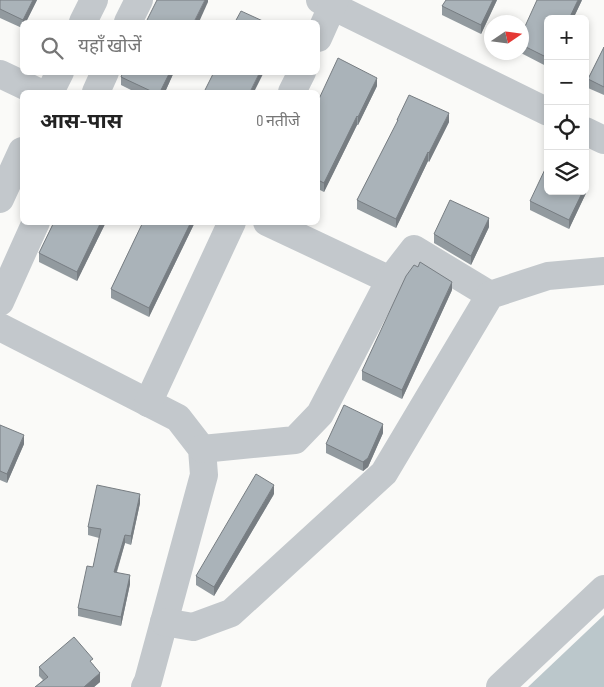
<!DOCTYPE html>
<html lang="hi">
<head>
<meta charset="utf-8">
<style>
  :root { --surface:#fff; --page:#f2f2f2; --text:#222; --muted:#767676; --line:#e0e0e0 }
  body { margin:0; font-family:"Sofia Sans Condensed","Noto Sans Devanagari",sans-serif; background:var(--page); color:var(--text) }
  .controls { position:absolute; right:15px; top:15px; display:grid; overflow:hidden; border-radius:8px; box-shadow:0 2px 8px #0003 }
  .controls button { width:45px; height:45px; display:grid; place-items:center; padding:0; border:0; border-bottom:1px solid var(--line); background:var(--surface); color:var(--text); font:25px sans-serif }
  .compass { position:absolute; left:484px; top:15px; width:45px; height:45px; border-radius:50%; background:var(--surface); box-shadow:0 2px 8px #0003; rotate:77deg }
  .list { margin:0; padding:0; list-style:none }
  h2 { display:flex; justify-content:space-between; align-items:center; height:65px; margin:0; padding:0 20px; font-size:21px }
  h2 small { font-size:16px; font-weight:400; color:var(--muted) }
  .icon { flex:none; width:28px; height:28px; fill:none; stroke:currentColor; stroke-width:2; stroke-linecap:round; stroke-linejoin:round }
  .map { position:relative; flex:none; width:604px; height:687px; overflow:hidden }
  .search { position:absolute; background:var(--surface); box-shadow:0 2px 8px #0003; left:20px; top:20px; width:300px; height:55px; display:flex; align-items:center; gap:12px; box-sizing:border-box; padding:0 18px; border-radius:8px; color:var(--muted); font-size:19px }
  .panel { position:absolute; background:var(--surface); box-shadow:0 2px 8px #0003; left:20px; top:90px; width:300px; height:135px; border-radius:8px }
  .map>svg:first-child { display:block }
</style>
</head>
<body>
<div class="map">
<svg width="604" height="687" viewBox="0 0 604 687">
  <rect width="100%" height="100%" fill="#fafaf8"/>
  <path fill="#bbc7cb" d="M604,615V687H528Z"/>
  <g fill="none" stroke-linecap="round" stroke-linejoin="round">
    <g stroke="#c3c8cc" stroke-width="28">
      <path d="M320,0L548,112"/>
      <path d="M83,22L94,0"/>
      <path d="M128,22L139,0"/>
      <path d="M318,38L335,0"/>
      <path d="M0,74L38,92"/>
      <path d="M50,92L60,72"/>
      <path d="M96,92L105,72"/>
      <path d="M292,92L302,72"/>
      <path d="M585,131L604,140"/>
      <path d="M0,199L22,151"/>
      <path d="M267,222L390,280"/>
      <path d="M0,302L36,222"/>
      <path d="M0,327L178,418L202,449L204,475L148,681L145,687"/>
      <path d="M148,403L232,222"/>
      <path d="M202,449L295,440L320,414L390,280L414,249L490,295"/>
      <path d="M164,622L193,627L231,613L384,473L490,295L548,276L604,271"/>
      <path d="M500,687L604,589"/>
    </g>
  </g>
  <g fill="#929a9f">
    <path d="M0,0H37L26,22H22V28L0,18Z"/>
    <path d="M497,0L481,34L442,15V6Z"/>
    <path d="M582,0L573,19H548V67L519,52H522V33Z"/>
    <path d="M604,47V95L588,88V79Z"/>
    <path d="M174,72L165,92H135L121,85V77Z"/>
    <path d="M377,86L358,125H357L324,192L318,189V101Z"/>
    <path d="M397,120L449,122L429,162L428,161L396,228L357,209V200L397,123Z"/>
    <path d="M587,191L569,229L530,210V201Z"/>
    <path d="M54,222H106L77,281L39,262V253Z"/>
    <path d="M143,222H195L149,317L111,298V289Z"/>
    <path d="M489,227L471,265L434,243V234Z"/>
    <path d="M452,290L402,399L362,380V371Z"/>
    <path d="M0,425L24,444L7,483L0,480Z"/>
    <path d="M383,433L368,467L363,471L326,453V444Z"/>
    <path d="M274,494L214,596L196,585V576Z"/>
    <path d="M140,503L131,545L125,543L117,572L130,584L121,626L78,616V608L93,567L99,538L88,535V527Z"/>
    <path d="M93,664L100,682L94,687H35L43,680L39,676V667Z"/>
  </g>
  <g fill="#777d82">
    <path d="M33,0H37L26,22H23V20Z"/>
    <path d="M205,0H208V2L199,22H194Z"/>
    <path d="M493,0H497L481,34V25Z"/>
    <path d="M578,0H582L573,19H569Z"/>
    <path d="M170,72H174L165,92H160Z"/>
    <path d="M260,72H264L254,92H250Z"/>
    <path d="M377,78V86L358,125V117Z"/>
    <path d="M449,113V122L429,162V153Z"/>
    <path d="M357,116V125L324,192V183Z"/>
    <path d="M428,152V161L396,228V219Z"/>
    <path d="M587,182V191L569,229V220L583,191H585V186Z"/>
    <path d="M489,218V227L471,265V256Z"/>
    <path d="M101,222H106L77,281V272Z"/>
    <path d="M191,222H195L149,317V308Z"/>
    <path d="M452,282V290L402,399V390Z"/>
    <path d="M383,424V433L368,467L363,471V462Z"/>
    <path d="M24,435V444L7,483V474Z"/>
    <path d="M274,485V494L214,596V587Z"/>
    <path d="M140,494V503L131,545V536Z"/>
    <path d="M125,535V543L114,580V572Z"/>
    <path d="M130,575V584L121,626V617Z"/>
    <path d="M100,673V682L94,687H84Z"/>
  </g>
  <g fill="#aab3b9" stroke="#777d82">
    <path d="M0,0H33L23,20L0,9Z"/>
    <path d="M157,0H205L194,22H146Z"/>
    <path d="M446,0H493L481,25L442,6Z"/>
    <path d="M537,0H578L569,19H548V58L522,45V33Z"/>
    <path d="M241,11L265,22H235Z"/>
    <path d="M604,47V87L588,79Z"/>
    <path d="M338,58L377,78L358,117L357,116L324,183L318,180V101Z"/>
    <path d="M123,72H170L160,92H153L121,77Z"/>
    <path d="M214,72H260L250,92H204Z"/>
    <path d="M409,95L449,113L429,153L428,152L396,219L357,200L398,120H397Z"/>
    <path d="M548,163V191H583L569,220L530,201Z"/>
    <path d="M450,200L489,218L471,256L434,234Z"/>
    <path d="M54,222H101L77,272L39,253Z"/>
    <path d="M143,222H191L149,308L111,289Z"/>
    <path d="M420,262L452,282L402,390L362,371L406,276L414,265L418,267Z"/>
    <path d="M344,405L383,424L368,458L363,462L326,444Z"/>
    <path d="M0,425L24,435L7,474L0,471Z"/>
    <path d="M256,474L274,485L214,587L196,576Z"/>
    <path d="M97,485L140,494L131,536L125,535L114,572L130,575L121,617L78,608L87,566L93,567L101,529L88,527Z"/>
    <path d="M74,637L93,659L90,661L100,673L84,687H35L48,677L39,667Z"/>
  </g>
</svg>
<div class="controls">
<button>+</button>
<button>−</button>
<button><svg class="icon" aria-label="locate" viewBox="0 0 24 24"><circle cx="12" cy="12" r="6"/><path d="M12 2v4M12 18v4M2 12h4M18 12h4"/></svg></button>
<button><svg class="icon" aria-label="layers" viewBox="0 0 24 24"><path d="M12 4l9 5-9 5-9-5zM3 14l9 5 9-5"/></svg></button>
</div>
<svg class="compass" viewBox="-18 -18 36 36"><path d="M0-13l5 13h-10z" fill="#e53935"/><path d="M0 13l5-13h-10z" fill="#767676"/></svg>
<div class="search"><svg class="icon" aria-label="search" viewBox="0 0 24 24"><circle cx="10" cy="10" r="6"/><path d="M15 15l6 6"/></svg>यहाँ खोजें</div>
<section class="panel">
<h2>आस-पास<small>0 नतीजे</small></h2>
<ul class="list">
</ul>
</section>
</div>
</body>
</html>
